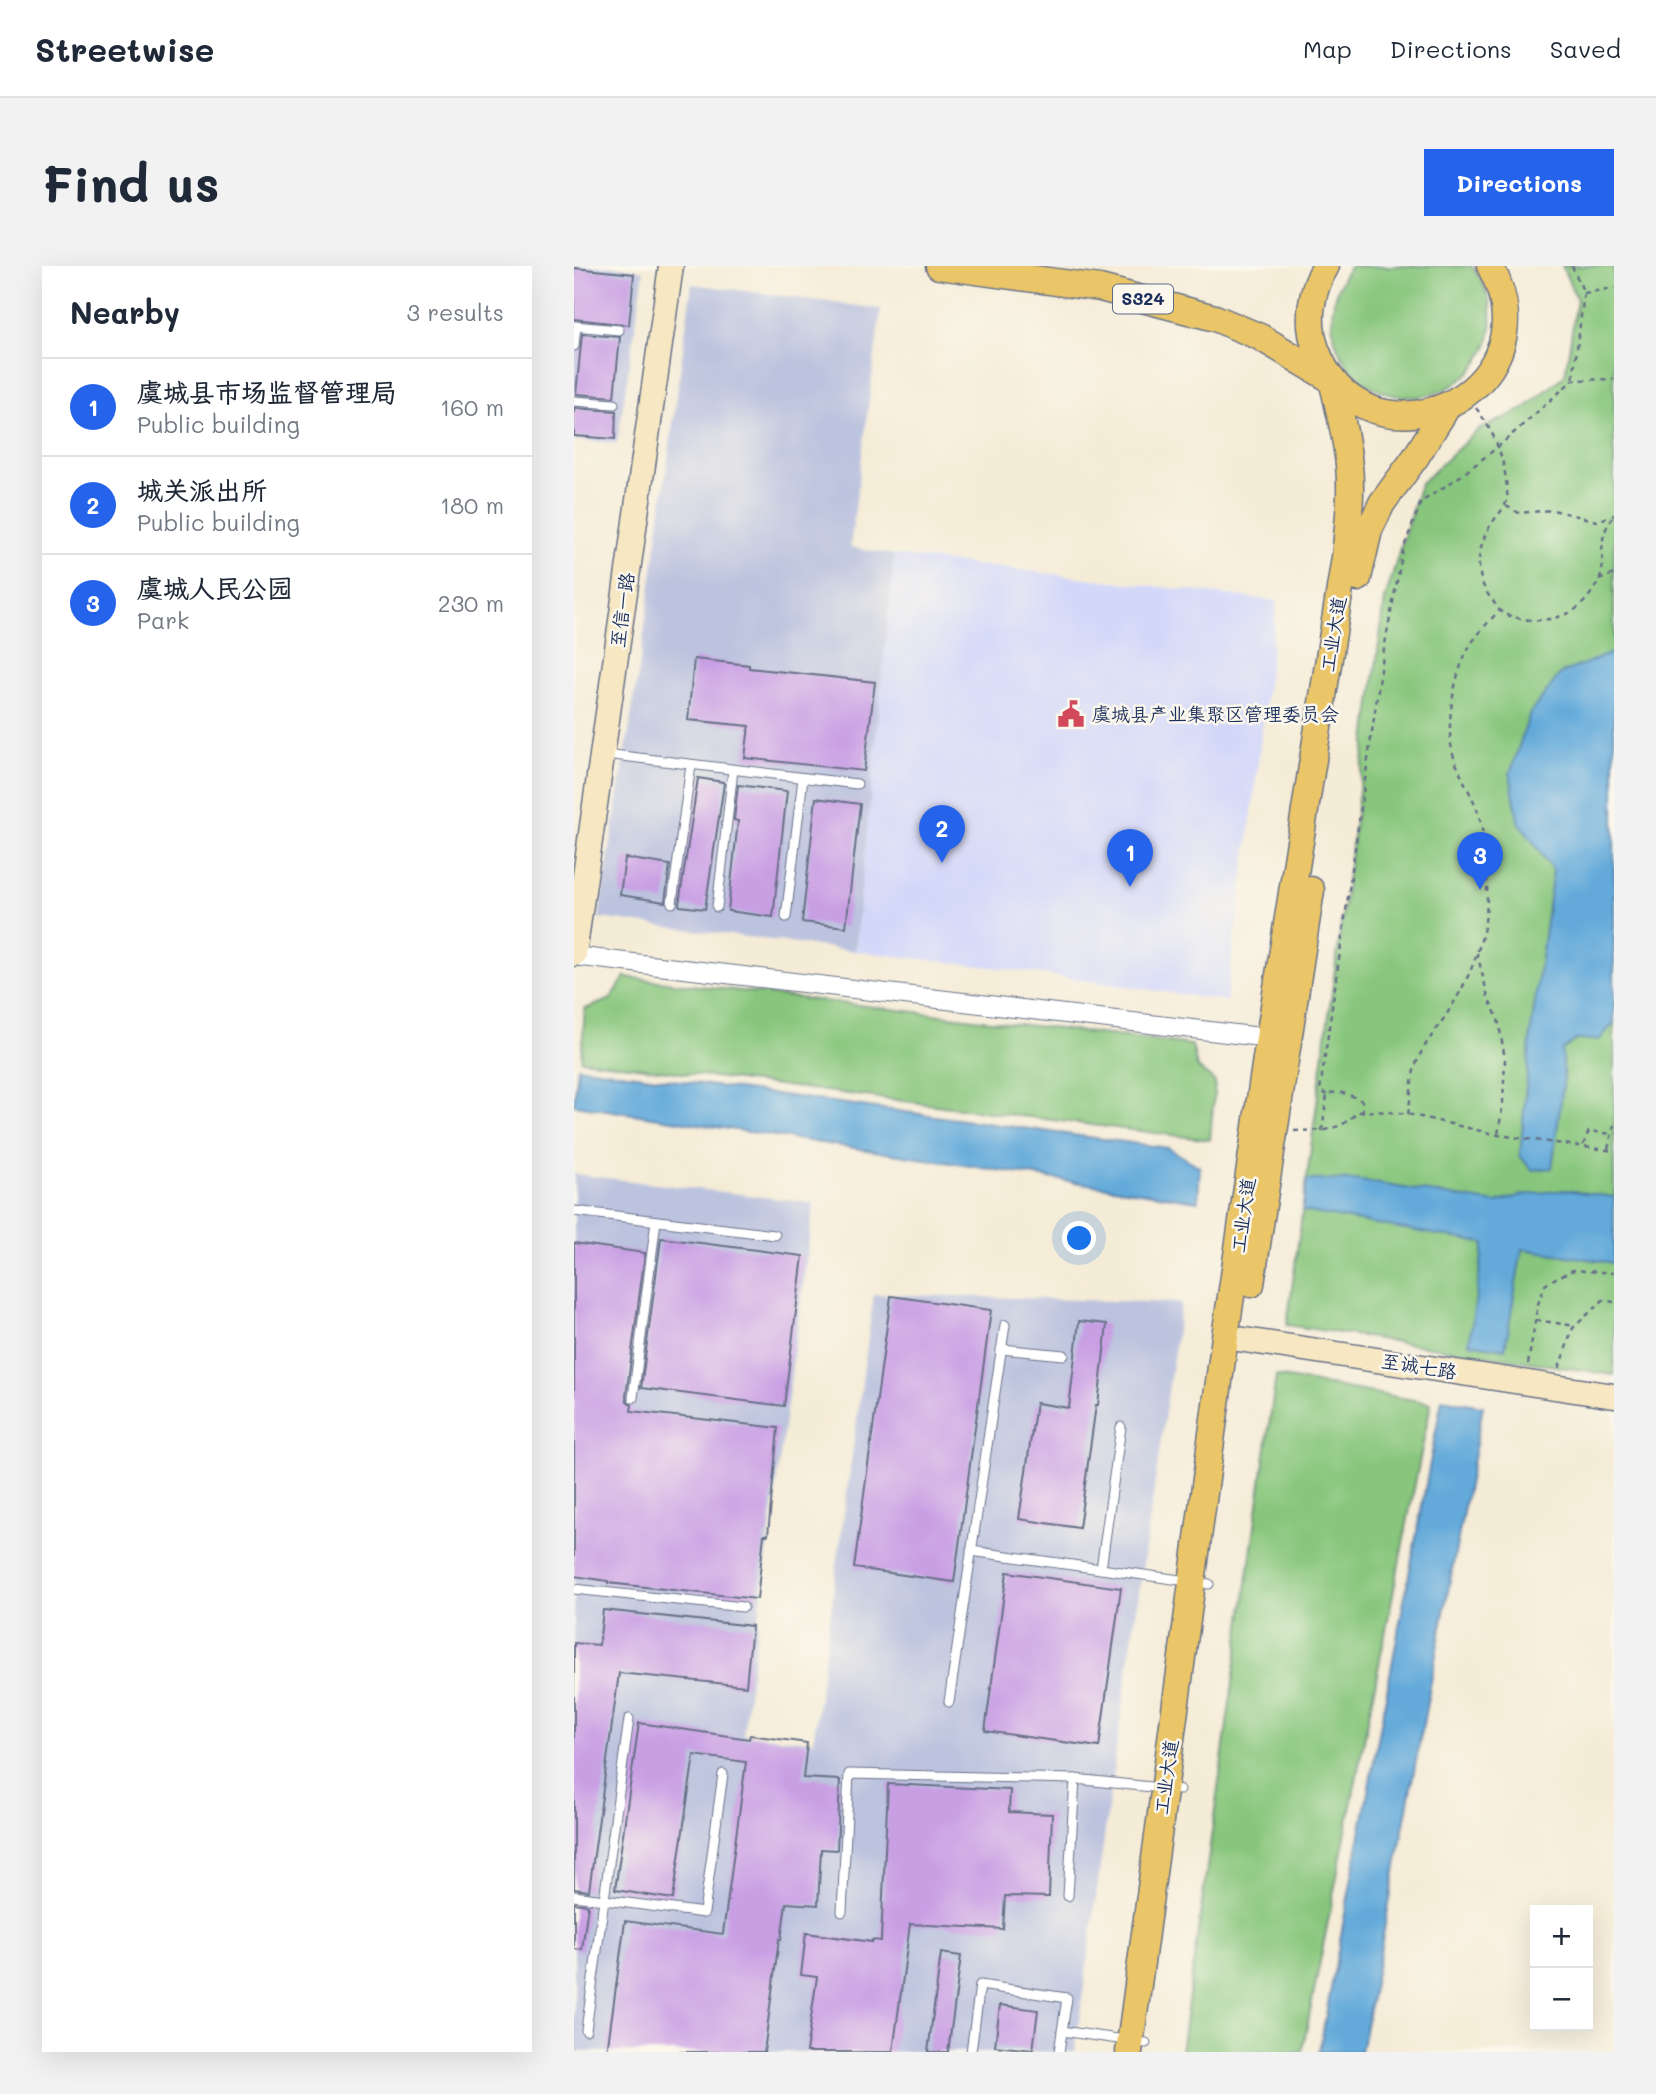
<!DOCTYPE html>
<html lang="en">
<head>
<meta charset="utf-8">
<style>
  :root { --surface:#fff; --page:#f2f2f3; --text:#1f2937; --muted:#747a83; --line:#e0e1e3; --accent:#2563eb }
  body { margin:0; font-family:Mali,"LXGW WenKai TC",sans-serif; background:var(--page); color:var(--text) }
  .controls { position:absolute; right:21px; bottom:21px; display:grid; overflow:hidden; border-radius:0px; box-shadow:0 7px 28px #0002 }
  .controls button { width:63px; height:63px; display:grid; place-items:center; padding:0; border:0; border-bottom:2px solid var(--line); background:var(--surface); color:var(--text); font:35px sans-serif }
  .you { position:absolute; left:506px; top:973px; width:24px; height:24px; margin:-18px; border:5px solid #fff; border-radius:50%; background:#1a73e8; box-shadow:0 0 0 10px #1a73e833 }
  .badge { display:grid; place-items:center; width:46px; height:46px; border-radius:50%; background:var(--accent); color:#fff; font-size:23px; font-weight:700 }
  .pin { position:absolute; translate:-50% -58px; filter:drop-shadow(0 2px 4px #0008) }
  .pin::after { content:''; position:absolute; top:37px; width:24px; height:21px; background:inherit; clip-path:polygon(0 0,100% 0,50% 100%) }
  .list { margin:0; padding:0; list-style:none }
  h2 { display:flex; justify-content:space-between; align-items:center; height:91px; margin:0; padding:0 28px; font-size:30px }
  h2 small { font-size:23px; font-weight:400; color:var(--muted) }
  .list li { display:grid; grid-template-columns:46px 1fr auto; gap:21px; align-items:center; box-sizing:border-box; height:98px; padding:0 28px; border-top:2px solid var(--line) }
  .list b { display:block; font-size:26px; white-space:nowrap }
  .list p { margin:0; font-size:23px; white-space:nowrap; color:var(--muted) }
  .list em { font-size:23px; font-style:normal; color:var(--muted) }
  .map { position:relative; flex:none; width:1040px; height:1786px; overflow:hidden; border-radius:0px }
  header { display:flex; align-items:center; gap:42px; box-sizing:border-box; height:98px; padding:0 35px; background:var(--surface); border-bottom:2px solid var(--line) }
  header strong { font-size:33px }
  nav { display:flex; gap:38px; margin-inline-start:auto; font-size:24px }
  .intro { display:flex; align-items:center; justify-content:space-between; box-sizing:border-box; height:168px; padding:0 42px }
  h1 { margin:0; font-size:49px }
  .button { padding:18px 32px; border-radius:0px; background:var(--accent); color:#fff; font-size:24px; font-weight:700 }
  main { display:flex; gap:42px; padding:0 42px }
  aside { flex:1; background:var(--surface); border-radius:0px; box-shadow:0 7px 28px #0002 }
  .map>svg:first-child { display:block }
</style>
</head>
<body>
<header>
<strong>Streetwise</strong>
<nav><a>Map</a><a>Directions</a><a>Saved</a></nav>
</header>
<div class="intro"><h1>Find us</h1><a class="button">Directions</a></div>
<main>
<aside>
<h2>Nearby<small>3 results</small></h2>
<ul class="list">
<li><span class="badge">1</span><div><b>虞城县市场监督管理局</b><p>Public building</p></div><em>160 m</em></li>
<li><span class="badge">2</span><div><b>城关派出所</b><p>Public building</p></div><em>180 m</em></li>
<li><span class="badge">3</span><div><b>虞城人民公园</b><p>Park</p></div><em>230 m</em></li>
</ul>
</aside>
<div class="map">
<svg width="1040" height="1786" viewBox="0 0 1040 1786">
  <rect width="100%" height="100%" fill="#fbf7ec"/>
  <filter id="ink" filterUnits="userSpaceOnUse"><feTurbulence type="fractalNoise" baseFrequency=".0143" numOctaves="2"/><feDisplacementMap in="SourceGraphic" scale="14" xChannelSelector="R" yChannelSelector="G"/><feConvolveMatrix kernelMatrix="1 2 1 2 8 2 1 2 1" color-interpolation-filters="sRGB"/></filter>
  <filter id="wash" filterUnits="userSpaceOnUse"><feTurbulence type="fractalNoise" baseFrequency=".00686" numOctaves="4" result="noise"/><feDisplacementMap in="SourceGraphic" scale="28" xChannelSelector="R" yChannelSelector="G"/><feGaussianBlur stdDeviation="1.57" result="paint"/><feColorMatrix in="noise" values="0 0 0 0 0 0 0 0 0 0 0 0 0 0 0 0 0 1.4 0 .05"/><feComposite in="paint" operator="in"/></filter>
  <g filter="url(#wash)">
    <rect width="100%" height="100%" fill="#f5ecd7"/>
    <path fill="#d3d8f9" d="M320,289L703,335L679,539L652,735L433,703L281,685Z"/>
    <g fill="#bcc3de">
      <path d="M0,0H38L70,5L43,177L0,174Z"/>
      <path d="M118,18L307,43L276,281L320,289L281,685L25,652L68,383Z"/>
      <path d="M0,908L240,937L169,1468L239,1475L300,1028L607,1037L542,1484L501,1786H0Z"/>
    </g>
    <g fill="#87c67c" stroke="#517a6d" stroke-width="2">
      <path d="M777,0H898C907,13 915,28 917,44C925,108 851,153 797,120C778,109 765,91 760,70C755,45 761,19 777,0Z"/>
      <path d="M988,0H1040V1109L713,1059L811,333L846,218L904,164L950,143L991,109L1003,34Z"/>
      <path d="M51,711L618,779L623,801L641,816L636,874L7,794L11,743L37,733Z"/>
      <path d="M702,1110L857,1137L728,1786H607Z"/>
    </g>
    <g fill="#63aada" stroke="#3f6c9c" stroke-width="2">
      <path d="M1040,386V757L1025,774H1002L988,784L990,812L978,902L958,904L946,890L957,764L979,605L944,554L936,508L956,447L987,407Z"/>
      <path d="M4,801L594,882L626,901L624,935L0,839Z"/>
      <path d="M733,914H781L922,937L948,929L992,924L1040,931V997L948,983L931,1083L895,1077L910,977L728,945Z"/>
      <path d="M868,1133L909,1140L787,1786H745Z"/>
    </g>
    <g id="blocks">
      <g fill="#c99fe4">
        <path d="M0,2L60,8L55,59L0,53Z"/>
        <path d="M8,68L46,71L40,131L2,128Z"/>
        <path d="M0,142L42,145L41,173L0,170Z"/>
        <path d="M120,393L175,399V402L301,416L290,505L171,492L175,460L114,454Z"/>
        <path d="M124,512L149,516L150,518L131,643L106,640L105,638Z"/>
        <path d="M164,519L213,525L199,651L154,645L164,555L160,554Z"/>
        <path d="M242,532L286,538L272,661L228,656Z"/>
        <path d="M51,592L96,599L91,636L46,629Z"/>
        <path d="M87,972L229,990L210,1140L67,1122Z"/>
        <path d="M0,977L71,987L52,1131L53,1135L58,1139L57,1145L204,1162L194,1269H190L183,1333L34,1317V1315L0,1310Z"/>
        <path d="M317,1030L417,1044L380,1316L280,1302Z"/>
        <path d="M505,1055L533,1058L524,1139H522L505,1262L445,1253L462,1137L495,1142Z"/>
        <path d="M433,1306L547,1322L525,1481L411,1465Z"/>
        <path d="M29,1344L178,1360L172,1420L45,1407L15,1625L0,1623V1377L25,1379Z"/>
        <path d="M65,1457L175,1473L176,1469L233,1477L229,1512L266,1514L263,1584L247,1583L244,1639L212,1637L207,1674L205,1673L190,1786H33L51,1655L149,1668L172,1496L120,1489L99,1633L41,1624Z"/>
        <path d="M314,1518L436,1524L435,1546L478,1548L475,1631L431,1630L429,1663L336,1658L319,1786H232L243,1711L227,1709L232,1667L298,1676V1674L307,1675Z"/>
        <path d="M0,1637L14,1639L8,1684L0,1683Z"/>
        <path d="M367,1687L387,1690L374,1786H354Z"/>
        <path d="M426,1739L464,1744L459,1784L421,1780Z"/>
      </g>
    </g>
  </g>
  <g filter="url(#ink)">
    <use href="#blocks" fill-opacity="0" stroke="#677188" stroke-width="2"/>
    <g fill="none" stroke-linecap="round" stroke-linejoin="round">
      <defs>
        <g id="lane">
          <path d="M0,60L45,64"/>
          <path d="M0,80L2,60"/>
          <path d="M0,135L40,138"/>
          <path d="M31,488L283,518"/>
          <path d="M98,637L117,499"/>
          <path d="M143,641L159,504"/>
          <path d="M212,651L229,512"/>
          <path d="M0,945L201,969"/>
          <path d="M427,1083L490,1089"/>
          <path d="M59,1132L82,955"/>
          <path d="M397,1285L635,1318"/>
          <path d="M527,1303L547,1161"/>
          <path d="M0,1323L169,1341"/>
          <path d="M375,1436L431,1059"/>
          <path d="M0,1630L130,1647L149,1508"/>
          <path d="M494,1630L501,1513"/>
          <path d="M268,1646L275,1508L501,1513L606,1524"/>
          <path d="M12,1764L55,1453"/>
          <path d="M488,1765L572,1777"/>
          <path d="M397,1786L406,1719L493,1732L485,1786"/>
        </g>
        <path id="street" d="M0,690L695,772"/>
        <g id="secondary">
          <path d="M0,688L97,0"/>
          <path d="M651,1071L1040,1130"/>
        </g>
        <g id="primary">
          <path d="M365,0L526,22L641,52L686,71L758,114C765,142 772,170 775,199C778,229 774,260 771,291L695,772L651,1071L555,1786"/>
          <path d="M752,0C737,24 732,55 742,83C789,214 986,129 916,0"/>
          <path d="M784,312L795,264L808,237L841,192L873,141"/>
          <path d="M677,1018L737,624"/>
        </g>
      </defs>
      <use href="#lane" stroke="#677188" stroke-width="11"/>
      <use href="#street" stroke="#677188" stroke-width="20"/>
      <use href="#secondary" stroke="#677188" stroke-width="27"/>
      <use href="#primary" stroke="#677188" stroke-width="29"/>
      <g stroke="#677188" stroke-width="2.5" stroke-dasharray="5 5" stroke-linecap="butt">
        <path d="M998,0L1010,27L999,114"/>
        <path d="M1010,27L1040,22"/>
        <path d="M902,142C921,167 931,193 933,225C935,240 926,245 918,257C902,281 899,312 919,335C922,339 925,345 929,347C938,352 956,355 966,354C981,353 999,348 1009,337C1015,331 1021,322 1025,315C1035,292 1019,276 1040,250"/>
        <path d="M932,240L945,247L979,244L1023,255L1040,249"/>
        <path d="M1025,314L1040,308"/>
        <path d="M903,687L914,731L924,753L931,793L929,837L924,869"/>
        <path d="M753,829L746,824L810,383L829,284L847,236L888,209L925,180L999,114L1040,113"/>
        <path d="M834,848C837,833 837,815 841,801C847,781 863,764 874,746C893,717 908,683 912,648C915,621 912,568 903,543C895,523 883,505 878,484C872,456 880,411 893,385C901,370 914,356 926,344"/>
        <path d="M720,865L752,864L768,859L784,846L803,845L834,848L924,869L1040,885"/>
        <path d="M748,865L753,829C764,823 778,829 788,835L789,846"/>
        <path d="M1009,879L1015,865L1038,868"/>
        <path d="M1034,883L1040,859"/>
        <path d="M962,1054L1001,1060"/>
        <path d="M954,1098L964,1038L971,1019L980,1013L999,1004L1040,1007"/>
        <path d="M985,1102L999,1062L1029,1034L1040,1036"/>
      </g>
      <use href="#lane" stroke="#fff" stroke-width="9"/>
      <use href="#street" stroke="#fff" stroke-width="18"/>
      <use href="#secondary" stroke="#f7e8c3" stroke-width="24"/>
      <use href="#primary" stroke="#ebc669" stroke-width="26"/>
    </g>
  </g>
  <defs>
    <symbol id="civic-bare" viewBox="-9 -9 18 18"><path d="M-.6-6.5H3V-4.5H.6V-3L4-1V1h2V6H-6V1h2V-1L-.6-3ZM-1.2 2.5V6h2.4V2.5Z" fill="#d1495b" stroke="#fbf7ec" stroke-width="2.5" paint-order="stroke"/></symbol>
  </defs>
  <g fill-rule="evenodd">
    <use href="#civic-bare" x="478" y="429" width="38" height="38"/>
  </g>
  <g text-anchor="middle" stroke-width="5" stroke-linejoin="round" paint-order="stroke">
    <rect fill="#fbf7ec" stroke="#5e6b89" stroke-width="2" x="539" y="18.5" width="60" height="29" rx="5"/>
    <g font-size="18" font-weight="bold" fill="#1b2f5e">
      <text x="569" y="39">S324</text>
    </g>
    <g font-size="19" fill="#1b2f5e" stroke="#fbf7ec">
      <text transform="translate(48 344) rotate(-82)" y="7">至信一路</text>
      <text transform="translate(759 368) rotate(-81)" y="7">工业大道</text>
      <text transform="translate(669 949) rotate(-82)" y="7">工业大道</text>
      <text transform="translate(845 1100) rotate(9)" y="7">至诚七路</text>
      <text transform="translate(592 1511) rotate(-82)" y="7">工业大道</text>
    </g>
    <g font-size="19" fill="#1b2f5e" stroke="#fbf7ec" text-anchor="start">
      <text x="518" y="455">虞城县产业集聚区管理委员会</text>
    </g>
  </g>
</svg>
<div class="controls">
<button>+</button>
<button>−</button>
</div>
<div class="you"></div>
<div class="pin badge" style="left:556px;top:621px">1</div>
<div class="pin badge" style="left:368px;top:597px">2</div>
<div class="pin badge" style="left:906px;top:624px">3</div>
</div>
</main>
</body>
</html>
